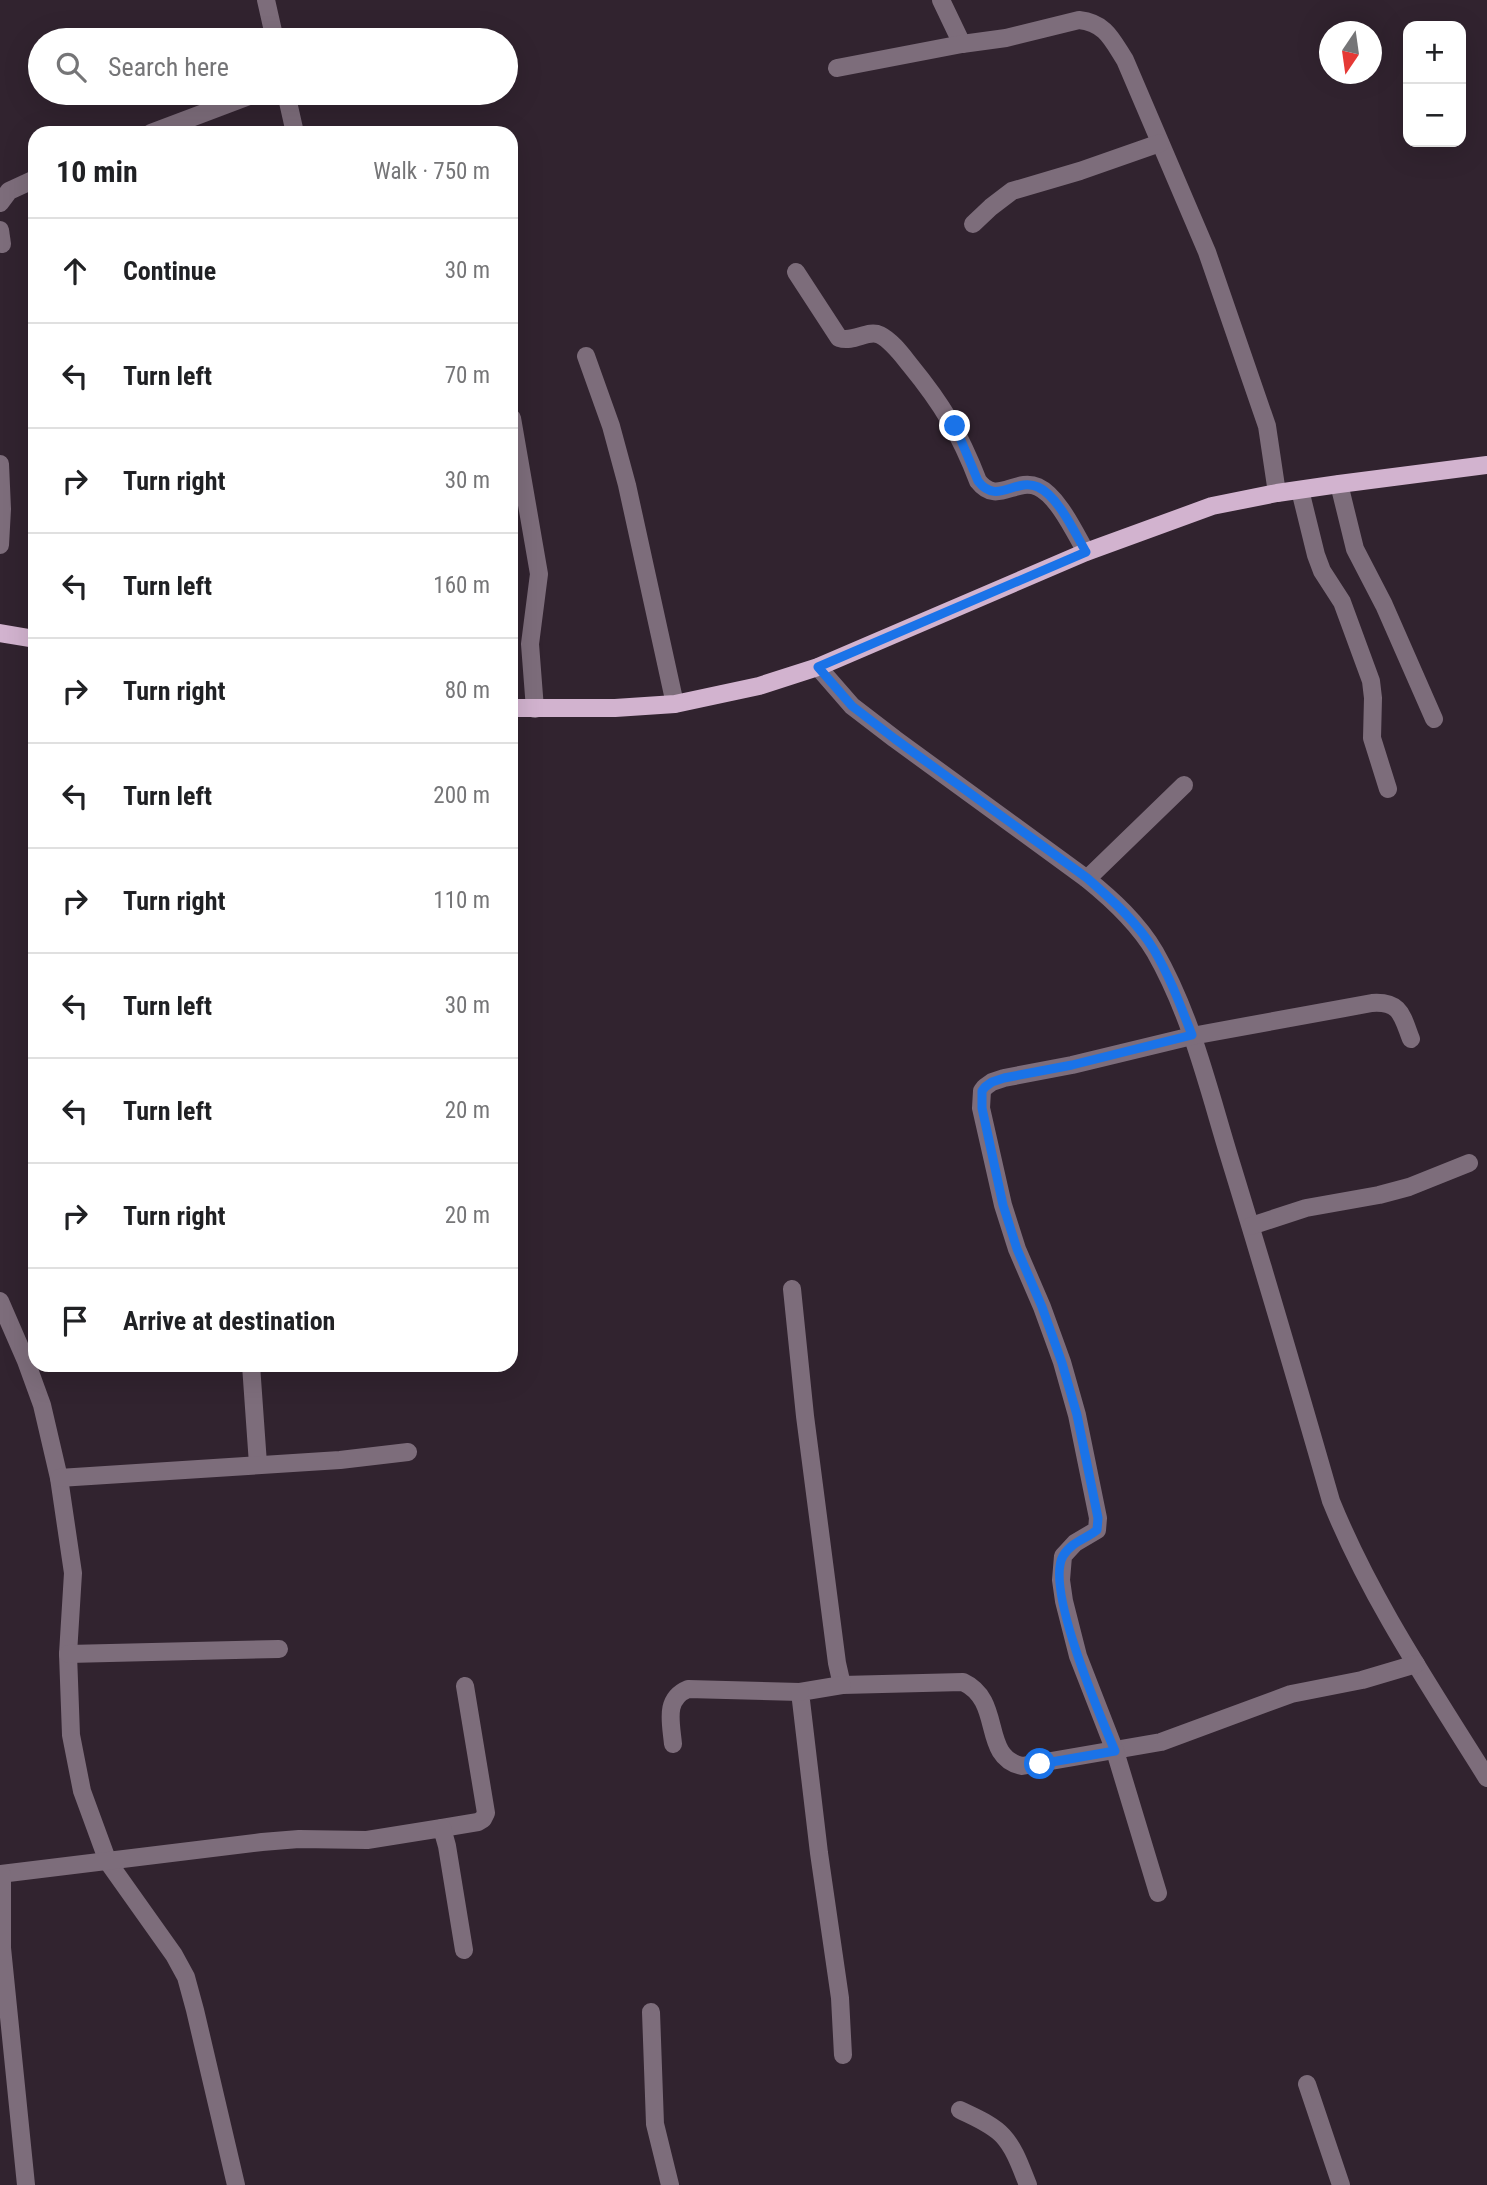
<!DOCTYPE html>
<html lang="en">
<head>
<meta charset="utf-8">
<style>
  :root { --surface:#fff; --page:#f2f2f2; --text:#202124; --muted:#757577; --line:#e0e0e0 }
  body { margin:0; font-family:"Roboto Condensed",sans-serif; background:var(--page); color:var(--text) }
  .controls { position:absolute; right:21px; top:21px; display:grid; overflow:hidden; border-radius:14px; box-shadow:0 7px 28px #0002 }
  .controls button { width:63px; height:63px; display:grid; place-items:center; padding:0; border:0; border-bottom:2px solid var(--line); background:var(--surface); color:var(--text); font:35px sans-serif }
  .compass { position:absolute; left:1319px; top:21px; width:63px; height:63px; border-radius:50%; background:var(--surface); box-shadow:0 7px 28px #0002; rotate:193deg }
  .stop { position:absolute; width:21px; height:21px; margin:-16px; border:5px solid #1a73e8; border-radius:50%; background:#fff }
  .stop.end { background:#1a73e8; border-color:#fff; box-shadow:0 2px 7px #0008 }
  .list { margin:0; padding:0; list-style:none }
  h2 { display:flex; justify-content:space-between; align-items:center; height:91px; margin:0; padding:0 28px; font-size:30px }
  h2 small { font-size:23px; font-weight:400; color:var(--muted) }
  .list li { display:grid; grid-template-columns:46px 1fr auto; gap:21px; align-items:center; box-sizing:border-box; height:105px; padding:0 28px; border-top:2px solid var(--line) }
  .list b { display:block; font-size:26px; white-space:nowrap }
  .list em { font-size:23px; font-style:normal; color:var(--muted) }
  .icon { flex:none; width:38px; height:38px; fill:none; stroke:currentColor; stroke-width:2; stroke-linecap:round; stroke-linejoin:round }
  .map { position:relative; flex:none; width:1487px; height:2185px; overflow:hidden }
  .search { position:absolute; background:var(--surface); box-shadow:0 7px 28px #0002; left:28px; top:28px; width:490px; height:77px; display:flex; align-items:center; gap:18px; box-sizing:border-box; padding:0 24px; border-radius:38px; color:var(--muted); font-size:26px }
  .panel { position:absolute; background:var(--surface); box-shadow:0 7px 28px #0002; left:28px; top:126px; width:490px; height:1246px; border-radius:21px }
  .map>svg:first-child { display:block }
</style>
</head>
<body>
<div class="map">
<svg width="1487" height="2185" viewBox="0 0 1487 2185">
  <rect width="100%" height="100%" fill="#31232f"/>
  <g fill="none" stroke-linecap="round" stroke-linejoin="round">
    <g stroke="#7d6d7b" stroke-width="18">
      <path d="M266,0L275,40"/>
      <path d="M941,0L962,44"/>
      <path d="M837,68L962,44L1006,38L1079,20C1106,23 1112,40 1125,60L1207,252L1267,426L1277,493"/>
      <path d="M286,93L295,133"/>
      <path d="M151,133L257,93"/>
      <path d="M0,203L9,191L35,179"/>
      <path d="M973,224L991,207L1012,191L1080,171L1160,143"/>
      <path d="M0,230L2,244"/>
      <path d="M796,272L839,338C854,343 868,329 880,335C892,341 902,355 910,365C942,404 960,434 978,481C997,506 1015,477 1038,487C1058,496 1075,533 1086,552"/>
      <path d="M586,356L611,426L627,485L675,704"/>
      <path d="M512,418L539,574L530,644L535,709"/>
      <path d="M0,464L2,509L0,545"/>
      <path d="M1339,484L1355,549L1384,605L1434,719"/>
      <path d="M1300,490L1316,555L1322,571L1342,602L1371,681L1373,698L1372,738L1388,789"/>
      <path d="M818,667L852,706L895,739L1087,879C1113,900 1138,923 1155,952C1191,1015 1208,1087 1229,1156C1264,1270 1298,1386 1331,1501C1371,1600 1431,1688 1487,1778"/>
      <path d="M1087,879L1184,785"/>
      <path d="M1251,1226L1306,1208L1379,1195L1409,1187L1469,1163"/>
      <path d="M792,1289L805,1416L837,1663L842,1685L963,1682C1004,1701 980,1757 1022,1766L1161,1742L1291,1694L1362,1680L1416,1664"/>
      <path d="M0,1301L26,1361L42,1405L59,1478L73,1573L68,1654L71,1735L82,1791L108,1862L174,1955L186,1977L195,2010L236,2185"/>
      <path d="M251,1365L258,1464"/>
      <path d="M59,1478L340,1460L408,1452"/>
      <path d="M68,1654L279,1649"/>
      <path d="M842,1685L800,1692L819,1853L840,1998L843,2055"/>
      <path d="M673,1744C671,1722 664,1699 688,1689L800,1692"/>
      <path d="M442,1828L478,1822L483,1819L486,1813L465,1686"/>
      <path d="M0,1874L262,1842L299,1839L367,1840L442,1828L447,1846L464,1950"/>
      <path d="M2,1874V1948L26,2185"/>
      <path d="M1158,1893L1115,1751L1078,1656L1064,1601L1061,1580L1063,1556L1075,1543L1097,1530L1098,1518L1077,1415L1062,1362L1042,1307L1017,1249L1003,1205L981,1108L982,1091L985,1087L992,1082L1004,1078L1072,1065L1192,1036L1372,1003C1401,1001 1402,1016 1411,1039"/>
      <path d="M651,2012L655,2124L670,2185"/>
      <path d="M1307,2084L1341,2185"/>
      <path d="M960,2110C974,2117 992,2124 1003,2136C1015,2149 1021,2168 1028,2185"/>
    </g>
    <g stroke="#d2b3cf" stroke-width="18">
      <path d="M0,633L35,639"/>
      <path d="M511,708H615L675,704L759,686L818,667L1086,552L1212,506L1277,493L1339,484L1487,465"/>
    </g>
  </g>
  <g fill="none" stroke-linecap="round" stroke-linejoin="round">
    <path stroke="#1a73e8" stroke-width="9" d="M955,426L978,481C997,506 1015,477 1038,487C1058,496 1075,533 1086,552L818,667L852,706L895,739L1087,878C1112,900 1137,922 1154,950C1170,977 1181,1007 1192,1035L1072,1065L1004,1078L992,1082L985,1087L982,1091V1108L1003,1205L1017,1249L1042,1307L1062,1363L1077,1415L1098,1518L1097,1530C1086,1539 1071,1542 1063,1556C1045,1588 1100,1716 1115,1751L1040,1764"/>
  </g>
</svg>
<div class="controls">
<button>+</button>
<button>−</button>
</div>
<svg class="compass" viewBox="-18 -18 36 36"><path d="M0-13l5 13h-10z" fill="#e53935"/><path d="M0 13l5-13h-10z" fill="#757577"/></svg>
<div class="stop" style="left:1040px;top:1764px"></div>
<div class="stop end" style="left:955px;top:426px"></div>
<div class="search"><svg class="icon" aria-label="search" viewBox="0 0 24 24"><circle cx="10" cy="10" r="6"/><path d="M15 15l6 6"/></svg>Search here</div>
<section class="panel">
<h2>10 min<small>Walk · 750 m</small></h2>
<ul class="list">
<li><svg class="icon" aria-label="ahead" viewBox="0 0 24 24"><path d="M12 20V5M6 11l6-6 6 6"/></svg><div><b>Continue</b></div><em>30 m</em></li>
<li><svg class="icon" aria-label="left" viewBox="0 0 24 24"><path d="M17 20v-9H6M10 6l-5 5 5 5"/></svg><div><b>Turn left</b></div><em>70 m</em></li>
<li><svg class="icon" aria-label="right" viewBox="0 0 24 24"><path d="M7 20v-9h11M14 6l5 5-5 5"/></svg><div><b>Turn right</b></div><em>30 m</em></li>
<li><svg class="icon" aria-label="left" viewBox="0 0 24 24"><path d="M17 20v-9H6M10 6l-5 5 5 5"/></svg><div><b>Turn left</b></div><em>160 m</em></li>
<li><svg class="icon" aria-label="right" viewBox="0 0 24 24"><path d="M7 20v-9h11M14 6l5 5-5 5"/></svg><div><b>Turn right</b></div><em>80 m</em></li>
<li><svg class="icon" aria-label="left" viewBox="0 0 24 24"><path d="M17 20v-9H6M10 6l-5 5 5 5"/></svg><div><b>Turn left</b></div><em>200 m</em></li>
<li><svg class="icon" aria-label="right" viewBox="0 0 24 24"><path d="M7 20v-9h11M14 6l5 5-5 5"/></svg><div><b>Turn right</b></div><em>110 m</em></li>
<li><svg class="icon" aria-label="left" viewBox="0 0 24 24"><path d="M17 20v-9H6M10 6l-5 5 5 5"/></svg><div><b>Turn left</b></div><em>30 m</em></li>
<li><svg class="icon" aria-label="left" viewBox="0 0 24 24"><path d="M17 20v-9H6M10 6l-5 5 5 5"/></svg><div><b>Turn left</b></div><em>20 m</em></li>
<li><svg class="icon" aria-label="right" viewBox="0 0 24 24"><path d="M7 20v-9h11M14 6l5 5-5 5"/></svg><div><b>Turn right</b></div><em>20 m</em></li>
<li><svg class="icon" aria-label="arrive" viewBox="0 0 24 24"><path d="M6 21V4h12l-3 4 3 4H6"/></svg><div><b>Arrive at destination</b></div></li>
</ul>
</section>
</div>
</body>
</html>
